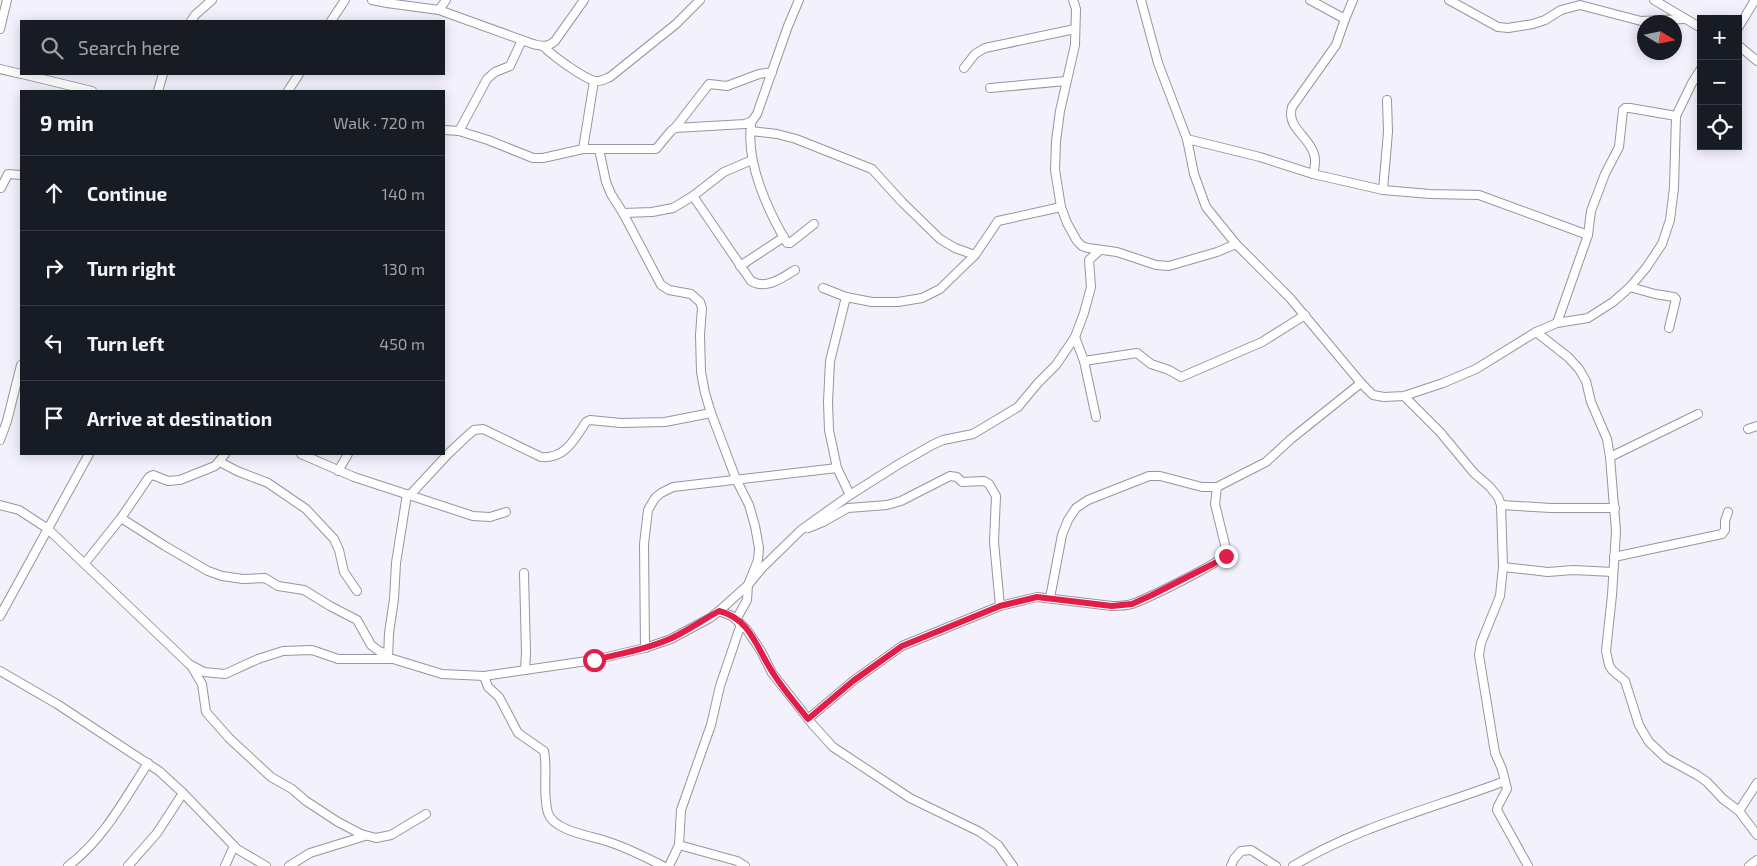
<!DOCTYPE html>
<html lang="en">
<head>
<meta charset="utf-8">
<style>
  :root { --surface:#171b24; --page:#242831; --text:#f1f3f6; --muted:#9ea1a6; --line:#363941 }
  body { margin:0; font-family:"Exo 2",sans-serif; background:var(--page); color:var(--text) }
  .controls { position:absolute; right:15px; top:15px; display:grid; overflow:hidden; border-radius:0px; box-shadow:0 2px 12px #0003 }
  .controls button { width:45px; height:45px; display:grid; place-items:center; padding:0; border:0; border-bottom:1px solid var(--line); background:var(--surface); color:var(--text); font:25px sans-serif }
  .compass { position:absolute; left:1637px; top:15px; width:45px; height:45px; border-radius:50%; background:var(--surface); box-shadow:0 2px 12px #0003; rotate:100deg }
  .stop { position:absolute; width:15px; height:15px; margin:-11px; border:4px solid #e11d48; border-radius:50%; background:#fff }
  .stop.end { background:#e11d48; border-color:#fff; box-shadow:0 1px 5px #0008 }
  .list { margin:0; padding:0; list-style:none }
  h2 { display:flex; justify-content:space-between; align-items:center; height:65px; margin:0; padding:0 20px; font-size:21px }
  h2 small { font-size:16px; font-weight:400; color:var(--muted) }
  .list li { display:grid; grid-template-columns:32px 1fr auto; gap:15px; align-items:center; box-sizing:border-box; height:75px; padding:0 20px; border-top:1px solid var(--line) }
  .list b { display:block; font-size:19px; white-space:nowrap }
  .list em { font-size:16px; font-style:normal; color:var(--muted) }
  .icon { flex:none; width:28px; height:28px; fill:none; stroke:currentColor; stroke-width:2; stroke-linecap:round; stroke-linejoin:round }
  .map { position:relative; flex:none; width:1757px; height:866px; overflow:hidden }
  .search { position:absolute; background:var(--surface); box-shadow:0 2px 12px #0003; left:20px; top:20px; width:425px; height:55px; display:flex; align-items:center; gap:12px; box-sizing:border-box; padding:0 18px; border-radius:0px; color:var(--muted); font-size:19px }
  .panel { position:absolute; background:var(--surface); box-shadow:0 2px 12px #0003; left:20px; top:90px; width:425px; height:365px; border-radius:0px }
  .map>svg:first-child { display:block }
</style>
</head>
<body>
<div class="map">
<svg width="1757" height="866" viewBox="0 0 1757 866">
  <rect width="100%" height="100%" fill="#f3f1fc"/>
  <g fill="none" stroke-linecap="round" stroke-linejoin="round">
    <defs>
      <g id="minor">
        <path d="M372,0L387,3L439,10L533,44C542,46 547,48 555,41L584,0"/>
        <path d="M1073,0L1076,9L1075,45L1060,111L1056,141L1055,170L1061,207L1067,223L1077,241L1082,246L1088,248L1117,252L1156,265L1169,266L1217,252L1236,244"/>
        <path d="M1141,0L1158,63L1187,139L1194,174L1206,207L1236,244L1290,298L1361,383L1373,395L1384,397L1404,396L1443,383L1476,369L1536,332L1557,323L1588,318L1613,302L1630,287L1646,268L1662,244L1670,220L1674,188L1676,116L1692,83L1701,69"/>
        <path d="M1310,0L1345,19L1353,0"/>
        <path d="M1449,0L1498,27L1508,28L1533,24L1545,20L1561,10L1580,5L1641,21L1684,19"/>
        <path d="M1654,0L1701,28"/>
        <path d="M439,10L446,0"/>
        <path d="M191,21L195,15L212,0"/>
        <path d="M331,21L345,0"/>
        <path d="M1738,28L1755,0"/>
        <path d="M0,29L7,0"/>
        <path d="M1738,45L1757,61"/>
        <path d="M544,47C553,56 583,78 595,81C600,82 605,79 610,77L676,24L700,0"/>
        <path d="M964,68L975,54L985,48L1075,29"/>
        <path d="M0,69L21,74"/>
        <path d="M22,74L92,91"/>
        <path d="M990,88L1066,81"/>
        <path d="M158,91L163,74"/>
        <path d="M288,91L299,74"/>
        <path d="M751,126C746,163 768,211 787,243H790L814,224"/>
        <path d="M675,128L709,84L727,86L759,74L772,72"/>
        <path d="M444,130L459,131L488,140L533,158H543L583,149H656L671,131L675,128L745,124L752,121L757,114L788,26L799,0"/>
        <path d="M459,131L487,79L495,72L510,66L522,40"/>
        <path d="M751,131L777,134L796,139L872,169L902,202L940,239L955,248L975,255"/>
        <path d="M1187,139L1260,157L1313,174L1383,190L1430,194L1479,195L1588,235"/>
        <path d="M583,149L594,81"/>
        <path d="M599,149L606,182L611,194L623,213L661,285L669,290L691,294L700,302L702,308L700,335L701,372L705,393L711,413L736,479L749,505L755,526L759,548L758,560L748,585L747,600L737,618"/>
        <path d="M1313,174C1315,167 1316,160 1314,154C1309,136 1286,128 1292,107L1336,45L1345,19"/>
        <path d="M1,188L8,174L21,175"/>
        <path d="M1383,190L1388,132L1387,100"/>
        <path d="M693,196L751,281C766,290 782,278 795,270"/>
        <path d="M623,213L652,212L673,208L693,196L724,172L752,160"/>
        <path d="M740,266L784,237"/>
        <path d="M1630,287L1655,294L1674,297L1676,299L1669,328"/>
        <path d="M823,288L846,297L872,302H898L922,298L940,289L975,255L998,221L1061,207"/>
        <path d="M846,297L830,361L828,402L829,430L837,468L850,495"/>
        <path d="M1557,323L1588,235L1591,211L1605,174L1619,147L1623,110L1625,108H1630L1676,116"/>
        <path d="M1536,332L1568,357L1579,369L1586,381L1591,402L1607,439L1610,457L1616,531L1612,595L1606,651L1609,665L1612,670L1625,681L1639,725L1649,742L1666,758L1697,775L1707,782L1723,799L1739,811L1757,835"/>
        <path d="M1075,337L1084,361L1096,417"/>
        <path d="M1084,361L1137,353L1151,364L1169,370L1181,377L1262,342L1305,315"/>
        <path d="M1404,396L1440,432L1474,473L1490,487L1498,497L1501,505L1503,567L1500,596L1481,643L1479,655L1495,753L1502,769L1507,789L1498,806L1497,810L1528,866"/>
        <path d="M1748,429L1757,426"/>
        <path d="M0,440L7,421L21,365"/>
        <path d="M301,454L354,477L473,516L490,517L506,512"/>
        <path d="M1610,457L1698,414"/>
        <path d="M220,462L237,471L268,483L306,509L334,539L339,550L344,572L357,591"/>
        <path d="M338,471L348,454"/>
        <path d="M410,495L448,454L466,437L474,430L483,429L541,457C565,459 574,440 586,422L590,420L621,423L665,422L711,413"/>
        <path d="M0,505L19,510L48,529L189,664L204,672L225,674L258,659L283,651L312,650L338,659H393L442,674L484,676L594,660L645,648L671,639L710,618L719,611L732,616L747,630L761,651L772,673L813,725L833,747L910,798L980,832L998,845L1013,866"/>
        <path d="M1501,505L1551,508H1615"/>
        <path d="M121,518L165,546L208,571L222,576L243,579L265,578L278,586L304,590L330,606L357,620L371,645L379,651L387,654"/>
        <path d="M808,528L823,522L848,508L887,505L901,501L950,476L957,477L962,482L984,481L989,484L996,496L994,542L1000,606"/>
        <path d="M1614,557L1722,534L1725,530V521L1728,512"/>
        <path d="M85,563L121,518L149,477L153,475L168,481L180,480L215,466L225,454"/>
        <path d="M1503,567L1548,572L1573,570L1613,572"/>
        <path d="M524,573L526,653L525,670"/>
        <path d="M1050,598L1062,535L1068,520L1076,508L1088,500L1149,476H1160L1202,487H1217L1266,462L1291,439L1361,383"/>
        <path d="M719,611L748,585L762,568L801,530L850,495L899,464L932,445L943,440L973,434L1018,407L1038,383L1056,365L1075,337L1084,313L1091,287L1089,260L1100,250"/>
        <path d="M0,616L89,454"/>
        <path d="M645,648L644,544L648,510L655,498L661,493L673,487L837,468"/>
        <path d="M388,659L389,633L394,599L396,563L407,494"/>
        <path d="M192,667L202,684L206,712L229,738L271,777L292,789L306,801L338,822L361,834L376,838L391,835L426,814"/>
        <path d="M0,671L57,704L159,771L183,793L237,849L266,866"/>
        <path d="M484,676L488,687L499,697L518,733L544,751C548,770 542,793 548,813C554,831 591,836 606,841C626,847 645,857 663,866"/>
        <path d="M808,719L853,681L902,646L1000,606L1037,597L1112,606C1119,606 1125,606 1132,604C1146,599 1223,562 1227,553L1215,504L1217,487"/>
        <path d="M1739,811L1757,783"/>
        <path d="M679,845L737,861L745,866"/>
        <path d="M68,866C103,840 124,800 148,763"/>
        <path d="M128,866L157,833L183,793"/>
        <path d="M225,866L234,846"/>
        <path d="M289,866L310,853L365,836"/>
        <path d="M669,866L679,845L681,810L711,725L720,686L741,624"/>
        <path d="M1231,866L1234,859L1241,851L1251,850L1276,866"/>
        <path d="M1293,866C1359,826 1434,808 1505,781"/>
        <path d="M1749,866L1757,860"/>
      </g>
    </defs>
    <use href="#minor" stroke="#9794a6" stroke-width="10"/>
    <use href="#minor" stroke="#fff" stroke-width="8"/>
  </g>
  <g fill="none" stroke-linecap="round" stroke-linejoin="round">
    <path stroke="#e11d48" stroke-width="6" d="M594,660C620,654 647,649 672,638C688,630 703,620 719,611C750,618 757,649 773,673C783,689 796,704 808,719L853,681L902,646L1000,606L1037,597L1112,606L1132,604L1152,595L1213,564L1226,556"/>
  </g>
</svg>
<div class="controls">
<button>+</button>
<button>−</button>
<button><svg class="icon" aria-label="locate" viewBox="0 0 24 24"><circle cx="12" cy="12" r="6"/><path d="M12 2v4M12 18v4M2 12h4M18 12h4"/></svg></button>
</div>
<svg class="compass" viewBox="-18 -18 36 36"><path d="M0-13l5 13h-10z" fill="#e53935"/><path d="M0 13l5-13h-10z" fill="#9ea1a6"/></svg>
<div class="stop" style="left:594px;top:660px"></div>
<div class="stop end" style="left:1226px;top:556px"></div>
<div class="search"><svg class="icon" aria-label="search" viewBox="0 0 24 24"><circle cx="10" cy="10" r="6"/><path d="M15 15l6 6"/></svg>Search here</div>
<section class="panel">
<h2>9 min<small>Walk · 720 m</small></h2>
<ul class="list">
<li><svg class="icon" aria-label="ahead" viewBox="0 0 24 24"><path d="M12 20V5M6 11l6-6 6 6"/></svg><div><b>Continue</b></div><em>140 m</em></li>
<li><svg class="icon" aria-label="right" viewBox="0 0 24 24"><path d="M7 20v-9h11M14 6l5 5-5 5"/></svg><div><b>Turn right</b></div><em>130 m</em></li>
<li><svg class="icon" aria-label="left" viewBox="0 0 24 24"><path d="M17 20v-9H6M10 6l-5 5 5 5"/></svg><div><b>Turn left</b></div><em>450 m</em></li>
<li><svg class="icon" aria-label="arrive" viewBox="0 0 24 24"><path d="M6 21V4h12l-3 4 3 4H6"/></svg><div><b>Arrive at destination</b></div></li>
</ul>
</section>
</div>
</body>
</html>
